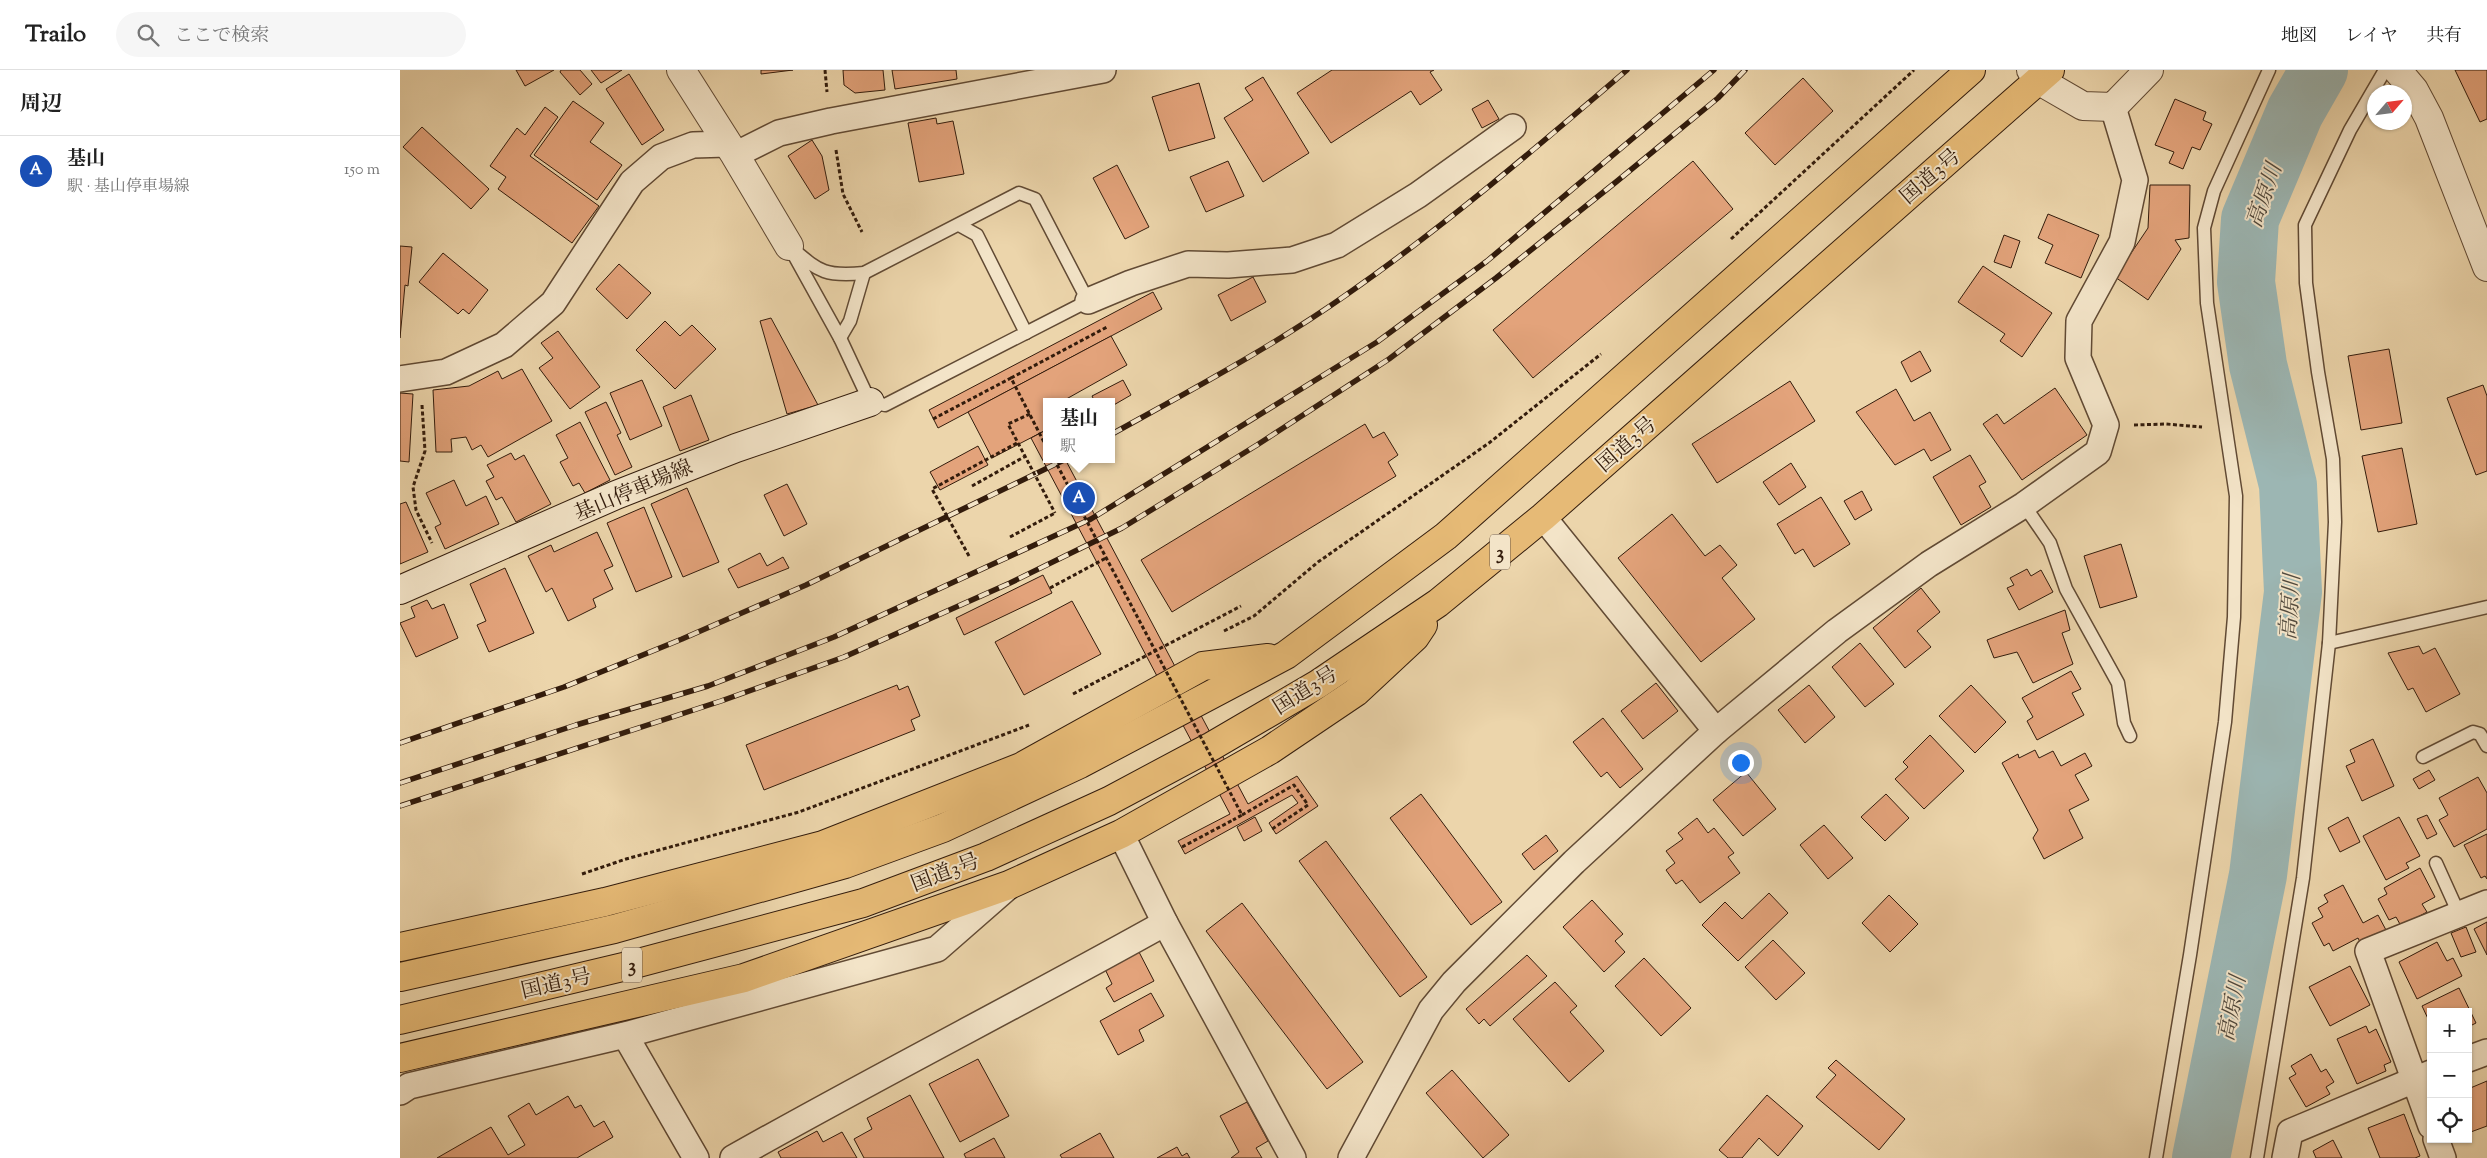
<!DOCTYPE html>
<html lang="ja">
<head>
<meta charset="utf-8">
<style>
  :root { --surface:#fff; --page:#f6f6f6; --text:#222; --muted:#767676; --line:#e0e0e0; --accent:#2563eb }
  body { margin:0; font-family:"Sorts Mill Goudy","Noto Serif JP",serif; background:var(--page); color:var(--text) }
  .controls { position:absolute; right:15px; bottom:15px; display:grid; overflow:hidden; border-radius:0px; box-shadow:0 1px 4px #0004 }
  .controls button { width:45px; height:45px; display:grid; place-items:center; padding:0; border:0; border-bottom:1px solid var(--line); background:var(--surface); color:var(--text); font:25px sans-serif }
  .compass { position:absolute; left:1967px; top:15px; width:45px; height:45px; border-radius:50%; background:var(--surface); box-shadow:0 1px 4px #0004; rotate:62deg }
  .you { position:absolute; left:1340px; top:692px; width:18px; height:18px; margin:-12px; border:4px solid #fff; border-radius:50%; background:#1a73e8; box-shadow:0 0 0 8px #1a73e833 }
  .badge { display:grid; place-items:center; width:32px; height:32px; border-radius:50%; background:var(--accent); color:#fff; font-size:16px; font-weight:700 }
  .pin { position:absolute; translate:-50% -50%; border:2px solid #fff; box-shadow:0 1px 5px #0006 }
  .popup { position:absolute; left:643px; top:328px; width:72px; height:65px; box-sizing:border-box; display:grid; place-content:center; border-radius:0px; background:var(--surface); filter:drop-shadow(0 1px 4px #0005); font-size:16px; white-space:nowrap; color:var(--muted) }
  .popup b { font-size:19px; color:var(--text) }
  .popup::after { content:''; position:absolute; left:50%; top:100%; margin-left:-10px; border:10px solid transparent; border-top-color:var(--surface) }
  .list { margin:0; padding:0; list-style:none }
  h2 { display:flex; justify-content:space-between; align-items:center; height:65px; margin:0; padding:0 20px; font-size:21px }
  h2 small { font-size:16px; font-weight:400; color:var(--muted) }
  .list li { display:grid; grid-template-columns:32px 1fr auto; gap:15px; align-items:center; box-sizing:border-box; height:70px; padding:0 20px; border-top:1px solid var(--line) }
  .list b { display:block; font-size:19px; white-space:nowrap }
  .list p { margin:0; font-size:16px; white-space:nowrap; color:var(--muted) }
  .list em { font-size:16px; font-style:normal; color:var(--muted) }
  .icon { flex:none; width:28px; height:28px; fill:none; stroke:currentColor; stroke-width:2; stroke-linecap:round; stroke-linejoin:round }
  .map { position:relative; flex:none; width:2087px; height:1088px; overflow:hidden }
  header { display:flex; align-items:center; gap:30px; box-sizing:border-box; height:70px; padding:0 25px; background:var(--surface); border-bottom:1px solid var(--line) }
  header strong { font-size:24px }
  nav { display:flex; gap:28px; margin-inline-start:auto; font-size:18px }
  .search { width:350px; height:45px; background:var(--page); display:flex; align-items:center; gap:12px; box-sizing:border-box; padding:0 18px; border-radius:28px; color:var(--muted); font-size:19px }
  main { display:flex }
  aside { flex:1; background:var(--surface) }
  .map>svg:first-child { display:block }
</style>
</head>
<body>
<header>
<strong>Trailo</strong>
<div class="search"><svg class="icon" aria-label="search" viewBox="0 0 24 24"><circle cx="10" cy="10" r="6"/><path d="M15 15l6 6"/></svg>ここで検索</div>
<nav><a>地図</a><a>レイヤ</a><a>共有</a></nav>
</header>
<main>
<aside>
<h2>周辺<small></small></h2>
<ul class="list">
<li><span class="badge" style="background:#1a4fb4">A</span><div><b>基山</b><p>駅 · 基山停車場線</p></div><em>150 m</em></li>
</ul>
</aside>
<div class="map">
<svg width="2087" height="1088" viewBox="0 0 2087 1088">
  <rect width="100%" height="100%" fill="#ecd5ab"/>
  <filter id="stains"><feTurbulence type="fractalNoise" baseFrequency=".004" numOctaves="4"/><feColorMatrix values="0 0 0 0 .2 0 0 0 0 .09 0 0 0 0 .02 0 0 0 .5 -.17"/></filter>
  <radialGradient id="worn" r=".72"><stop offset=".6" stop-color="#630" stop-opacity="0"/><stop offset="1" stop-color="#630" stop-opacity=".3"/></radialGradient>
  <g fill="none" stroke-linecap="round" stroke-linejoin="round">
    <path stroke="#9cb6b3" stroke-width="58" d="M1801,1088L1858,805L1893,522L1888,415L1858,295L1846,212L1850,149L1895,42L1919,0"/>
  </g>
  <g fill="#e3a37b" stroke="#331c0c">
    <path d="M116,0H154L125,16Z"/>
    <path d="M161,0H180L192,14L180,25L160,2Z"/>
    <path d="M191,0H222L201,13Z"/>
    <path d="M361,0H393L361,4Z"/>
    <path d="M443,0H483L485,20L455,23L444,15Z"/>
    <path d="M492,0H556L557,9L495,19Z"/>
    <path d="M932,0H1034L1030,2L1042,20L1020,35L1011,21L931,73L897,23Z"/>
    <path d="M2055,0H2087V49L2080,52Z"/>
    <path d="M229,4L264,60L242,75L206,19Z"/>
    <path d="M863,7L909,83L863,112L824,48L853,30L845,18Z"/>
    <path d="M1403,8L1433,41L1375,95L1345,63Z"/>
    <path d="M799,13L815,68L769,81L752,27Z"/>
    <path d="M1775,29L1806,42L1803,50L1812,54L1800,80L1792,77L1783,99L1769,93L1774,82L1755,75Z"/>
    <path d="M1088,30L1099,49L1082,58L1072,39Z"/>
    <path d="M173,31L204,53L190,72L222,95L197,130L134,85Z"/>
    <path d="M145,37L158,47L130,86L199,136L172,173L98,119L106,107L90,96L117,58L125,65Z"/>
    <path d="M536,48L537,54L553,51L564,104L519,112L508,53Z"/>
    <path d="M22,57L89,119L71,139L3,77Z"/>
    <path d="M412,70L422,86L429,120L415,129L388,86Z"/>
    <path d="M828,91L844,126L806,142L790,107Z"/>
    <path d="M1293,91L1333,139L1133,308L1093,260Z"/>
    <path d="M717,95L749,157L725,169L693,108Z"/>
    <path d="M1750,115H1790L1789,168L1775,170L1781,179L1748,230L1715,207L1748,158Z"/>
    <path d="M1648,144L1699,165L1681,208L1645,193L1653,175L1638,168Z"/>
    <path d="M1604,165L1620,171L1611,198L1594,192Z"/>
    <path d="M0,176L12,177L8,216L5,215L0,268Z"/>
    <path d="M43,183L88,220L69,244L63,239L58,244L19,212Z"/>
    <path d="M219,194L251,223L227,249L196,219Z"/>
    <path d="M1583,196L1652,243L1622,287L1600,271L1605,264L1558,232Z"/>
    <path d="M853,207L866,232L831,251L818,225Z"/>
    <path d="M753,222L762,239L538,358L529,340Z"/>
    <path d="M371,248L418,335L387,344L360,251Z"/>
    <path d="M265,251L280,266L292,255L316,279L275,319L236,280Z"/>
    <path d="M158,261L200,317L170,339L139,298L153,288L141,273Z"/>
    <path d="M711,266L727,295L661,332H646V360L592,388L568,342Z"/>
    <path d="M1989,279L2002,353L1961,360L1948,286Z"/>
    <path d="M1520,281L1531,301L1511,312L1501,292Z"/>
    <path d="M122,299L152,351L88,387L81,375L72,380L66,367L51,369L52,382H36L33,320L69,316L98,301L102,309Z"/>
    <path d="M242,310L262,356L230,370L210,323Z"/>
    <path d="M723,310L731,325L712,336V332H695L692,326Z"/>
    <path d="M1390,311L1415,351L1317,413L1292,374Z"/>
    <path d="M2083,315L2087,326V401L2076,405L2047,328Z"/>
    <path d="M1655,318L1687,365L1622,410L1583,354L1597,344L1604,354Z"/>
    <path d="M1496,319L1514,351L1530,342L1551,380L1531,391L1524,379L1495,395L1456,342Z"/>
    <path d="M0,323L13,324L9,392L0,391Z"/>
    <path d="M291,325L309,370L280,381L263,337Z"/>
    <path d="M206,332L221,363L217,365L232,397L215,405L185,342Z"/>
    <path d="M180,352L210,410L185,423L179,413L173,416L160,392L168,388L156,365Z"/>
    <path d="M965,354L973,368L984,362L998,385L988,392L996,406L772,542L741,490Z"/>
    <path d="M646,360V389H665L848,734L897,706L918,736L876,764L869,753L898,733L892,725L785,784L778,771L830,744L631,368Z"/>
    <path d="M578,376L588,395L540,420L530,402Z"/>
    <path d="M2002,378L2017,454L1978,462L1962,386Z"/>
    <path d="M111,383L115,390L124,385L151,434L116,452L102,427L96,430L86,411L94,407L87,395Z"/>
    <path d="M1570,385L1586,412L1579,416L1591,437L1561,455L1533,407Z"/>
    <path d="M1391,393L1406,417L1379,435L1363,412Z"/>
    <path d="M54,410L66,436L86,426L99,454L45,479L35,457L41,454L26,423Z"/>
    <path d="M387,414L407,454L384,466L364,425Z"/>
    <path d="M287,418L319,492L283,507L251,434Z"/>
    <path d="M1462,421L1472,440L1455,450L1444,431Z"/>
    <path d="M1421,427L1450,474L1414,497L1403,479L1395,484L1377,454Z"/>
    <path d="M6,432L28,482L0,494V434Z"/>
    <path d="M244,437L272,507L236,522L207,453Z"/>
    <path d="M1272,444L1305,486L1320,475L1337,495L1322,508L1355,549L1301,592L1218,488Z"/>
    <path d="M197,462L213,496L204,500L213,519L193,529L196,537L168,551L152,518L146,522L128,486L151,475L154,482Z"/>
    <path d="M1721,474L1737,527L1700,538L1684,486Z"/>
    <path d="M360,483L367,496L383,487L389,498L338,518L328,499Z"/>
    <path d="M105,498L134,563L89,582L77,555L86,551L70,514Z"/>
    <path d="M1627,499L1631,506L1641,500L1653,522L1619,540L1607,518L1614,515L1610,508Z"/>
    <path d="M643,505L652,523L564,565L556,548Z"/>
    <path d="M1521,518L1540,542L1517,561L1531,577L1505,598L1473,558Z"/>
    <path d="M27,530L32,539L44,534L58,568L16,587L0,553L15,547L11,537Z"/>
    <path d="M672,531L701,584L624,625L595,572Z"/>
    <path d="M1665,540L1670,560L1662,563L1673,594L1633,613L1617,582L1594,588L1587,570Z"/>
    <path d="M1460,573L1494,614L1465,637L1432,597Z"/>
    <path d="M2019,576L2023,584L2035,578L2060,624L2026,642L2013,618L2008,620L1988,583Z"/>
    <path d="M1671,601L1681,619L1672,623L1684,645L1637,670L1627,651L1633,647L1622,628Z"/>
    <path d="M1256,613L1278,641L1243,669L1221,641Z"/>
    <path d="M497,615L499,620L508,616L520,646L511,650L515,660L364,720L346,675Z"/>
    <path d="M1409,615L1435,647L1405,673L1378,640Z"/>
    <path d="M1571,615L1606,652L1575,683L1539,646Z"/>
    <path d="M1203,648L1243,699L1220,718L1207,702L1201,707L1173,672Z"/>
    <path d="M1530,665L1564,701L1524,739L1495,709L1508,697L1503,692Z"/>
    <path d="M1973,669L1994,716L1962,731L1946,696L1955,692L1950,680Z"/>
    <path d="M1635,680L1639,688L1653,681L1661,696L1685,683L1692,696L1675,705L1689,730L1669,740L1683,768L1644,789L1633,768L1638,760L1602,693L1618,684L1619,688Z"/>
    <path d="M2029,700L2035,710L2019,719L2013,709Z"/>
    <path d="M1346,702L1376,739L1343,766L1313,730Z"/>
    <path d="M2078,707L2087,723V759L2054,777L2039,750L2048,745L2039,728Z"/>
    <path d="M1021,724L1102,832L1071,855L990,748Z"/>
    <path d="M1486,724L1509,748L1485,771L1461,747Z"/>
    <path d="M2027,745L2037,764L2027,769L2017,749Z"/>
    <path d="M855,747L862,761L844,771L837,757Z"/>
    <path d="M1948,747L1960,772L1940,782L1928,758Z"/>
    <path d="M1999,747L2020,786L2006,793L2009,798L1986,810L1963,766Z"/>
    <path d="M1297,748L1308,763L1314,758L1334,783L1328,787L1340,803L1300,833L1282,810L1276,814L1266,800L1275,793L1266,781L1283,769L1278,763Z"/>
    <path d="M1424,755L1453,788L1428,809L1400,775Z"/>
    <path d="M2087,764V809L2085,806L2081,808L2064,775Z"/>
    <path d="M1146,765L1158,781L1134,800L1122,784Z"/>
    <path d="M926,771L1027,907L1000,927L899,791Z"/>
    <path d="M2020,798L2035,827L2022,834L2027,842L2001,856L1996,847L1989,850L1978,829L1987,824L1984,818Z"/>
    <path d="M1943,815L1963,853L1978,845L1986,860L1961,874L1958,868L1933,881L1929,873L1924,876L1912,853L1923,847L1918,838L1928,832L1924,825Z"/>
    <path d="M1369,823L1388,843L1338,891L1302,855L1325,832L1342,849Z"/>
    <path d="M1489,825L1518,854L1490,882L1462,853Z"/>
    <path d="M1192,830L1223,864L1215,871L1225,882L1204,902L1163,857Z"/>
    <path d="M842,833L963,992L927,1019L806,861Z"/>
    <path d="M2087,852V885L2074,859Z"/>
    <path d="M2066,857L2076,882L2061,887L2051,863Z"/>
    <path d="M1373,870L1405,903L1376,930L1345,897Z"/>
    <path d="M2037,872L2047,891L2053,888L2062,906L2017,929L1999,892Z"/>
    <path d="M739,882L754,911L714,932L706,918L712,914L705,899Z"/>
    <path d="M1127,885L1147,906L1090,956L1084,949L1079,954L1066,939Z"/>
    <path d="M1244,888L1291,938L1261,966L1215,916Z"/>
    <path d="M1950,896L1970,935L1930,956L1909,917Z"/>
    <path d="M1155,912L1177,936L1170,942L1204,981L1169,1012L1113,949Z"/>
    <path d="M2059,918L2076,953L2068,957V942H2031V955L2022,936Z"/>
    <path d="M751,923L764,946L739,960L744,971L718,985L700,951Z"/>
    <path d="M1966,956L1969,963L1976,959L1991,992L1984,995L1986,1001L1957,1014L1937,969Z"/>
    <path d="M1911,984L1921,1002L1926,999L1934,1012L1926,1017L1930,1024L1906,1037L1889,1008L1896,1004L1891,996Z"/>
    <path d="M578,989L609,1046L560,1072L529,1014Z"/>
    <path d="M1436,990L1505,1049L1479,1080L1416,1027L1436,1005L1428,998Z"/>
    <path d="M1052,1000L1109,1065L1083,1088L1026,1023Z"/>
    <path d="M2087,1011V1056L2068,1063V1019Z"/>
    <path d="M510,1025L544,1088H464L454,1069L472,1059L467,1048Z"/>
    <path d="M1367,1025L1403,1056L1378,1086L1359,1068L1342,1088H1328L1319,1080Z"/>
    <path d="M168,1026L175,1038L181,1035L194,1057L204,1051L213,1067L177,1088H37L91,1057L108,1085L125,1075L108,1046L129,1033L136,1045Z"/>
    <path d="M847,1032L868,1071L856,1078L862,1088H831L839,1082L820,1046Z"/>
    <path d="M2004,1044L2020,1086L2015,1088H1980L1968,1058Z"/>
    <path d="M417,1061L423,1072L442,1062L457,1088H381L378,1082Z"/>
    <path d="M700,1063L714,1088H662L660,1085Z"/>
    <path d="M594,1068L605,1088H566L564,1084Z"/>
    <path d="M1933,1070L1942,1088H1916L1913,1081Z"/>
    <path d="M777,1077L782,1086L787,1083L790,1088H757Z"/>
  </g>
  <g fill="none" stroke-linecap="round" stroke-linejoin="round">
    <defs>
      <g id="service">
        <path d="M619,123L635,129L688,231L485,335L470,332L440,268L389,176C419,201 423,207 464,203Z"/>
        <path d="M559,155L577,165L626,263"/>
        <path d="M440,268L450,251L464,203"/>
        <path d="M1624,435L1650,473L1666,519L1718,613L1724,653L1730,666"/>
        <path d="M1929,573L2087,537"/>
        <path d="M2023,687L2073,662L2080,664L2087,676"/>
        <path d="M2036,793L2059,844"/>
        <path d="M1756,1088L1790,885L1825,652L1834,547L1836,426L1807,233L1804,158L1814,121L1869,0"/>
        <path d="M1857,1088L1903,808L1929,573L1935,452L1933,389L1918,302L1906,213L1905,155L1950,60L1985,0"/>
      </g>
      <g id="minor">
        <path d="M335,85L379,63L431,51L703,0"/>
        <path d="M688,231L731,213L788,194L828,195L892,190L937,175L1018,125L1113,57"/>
        <path d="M0,309L46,302L104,275L153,233L232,112L261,87L293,75L327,74"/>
        <path d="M1143,447L1316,661"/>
        <path d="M721,764L765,853L893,1088"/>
        <path d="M225,965L296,1088"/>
        <path d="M2068,989L2087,982"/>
        <path d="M0,1022L9,1016L225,965L537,879L609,816"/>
        <path d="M2031,1056L1968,881L2087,833"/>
        <path d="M2036,1069L2043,1088"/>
        <path d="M333,1088C476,1007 622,933 765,853"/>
        <path d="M951,1088L1031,940L1054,912L1174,792L1316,661L1437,561L1529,494L1624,435L1698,382L1706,355L1678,288L1679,251L1722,172L1735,110L1713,37"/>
        <path d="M1885,1088L1890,1062L2031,1003"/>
      </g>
      <g id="tertiary">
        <path d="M281,0L335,85L389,176"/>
        <path d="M1631,0L1638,10L1683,36L1713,37L1749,0"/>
        <path d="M1997,0L2014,20L2029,48L2087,197"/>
      </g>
      <path id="secondary" d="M0,520L216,425L336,378L470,332"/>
      <g id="trunk">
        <path d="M0,877L205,832L423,775L621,697L803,596L868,588"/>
        <path d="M0,907L214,859L445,794L543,758L680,694L886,585L1046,466L1571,0"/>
        <path d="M0,950L227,896L463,833L586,787L709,731L812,676L918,614L1038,533L1143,447L1650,0"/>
        <path d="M0,988L344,908L609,815L721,764L870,680L956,622L1015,567L1023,555"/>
      </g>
    </defs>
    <use href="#service" stroke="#614a34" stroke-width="15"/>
    <use href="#minor" stroke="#614a34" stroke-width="28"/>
    <use href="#tertiary" stroke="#614a34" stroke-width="30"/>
    <use href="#secondary" stroke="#331c0c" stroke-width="30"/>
    <use href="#trunk" stroke="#331c0c" stroke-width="30"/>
    <g stroke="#331c0c" stroke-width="3" stroke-dasharray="4 2.5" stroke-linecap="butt">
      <path d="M425,0L427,22"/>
      <path d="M436,80L443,124L462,162"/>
      <path d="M1331,169L1514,0"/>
      <path d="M611,308L707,257"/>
      <path d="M22,335L25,381L13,417L16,440L32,473"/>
      <path d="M533,349L611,308L646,376"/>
      <path d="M1734,355L1766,354L1802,357"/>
      <path d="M572,416L624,387"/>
      <path d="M610,467L655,443"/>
      <path d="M650,518L706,488"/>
      <path d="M824,561L854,546L918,492L1089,373L1201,284"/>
      <path d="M673,624L841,536"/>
      <path d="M842,745L894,715L908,735L872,759"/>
      <path d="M782,777L833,750"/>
      <path d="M182,804L226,789L399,742L629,655"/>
    </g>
    <use href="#service" stroke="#f3e4c8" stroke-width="12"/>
    <use href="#minor" stroke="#f3e4c8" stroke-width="25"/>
    <use href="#tertiary" stroke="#f3e4c8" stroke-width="28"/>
    <use href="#secondary" stroke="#f3e4c8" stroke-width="28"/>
    <use href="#trunk" stroke="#e6ba76" stroke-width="28"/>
    <defs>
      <g id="rail">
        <path d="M712,364C791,320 872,277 946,225C1045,156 1136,78 1227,0"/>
        <path d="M0,673L164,617L282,569L406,515L666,389"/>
        <path d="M0,713L176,655L308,616L434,567L691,449L977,272L1087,191L1314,0"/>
        <path d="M0,736L321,631L444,587L610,513L722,458L857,375L989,289L1096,208L1216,112L1318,28L1345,0"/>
      </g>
    </defs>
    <use href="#rail" stroke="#331c0c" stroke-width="5.5"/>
    <use href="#rail" stroke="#f3e4c8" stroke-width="4" stroke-dasharray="11" stroke-linecap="butt"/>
    <g stroke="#331c0c" stroke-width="3" stroke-dasharray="4 2.5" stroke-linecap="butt">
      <path d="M630,344L608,354L655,443"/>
      <path d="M654,389L842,745L833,750"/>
      <path d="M569,486L532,419L617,373"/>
    </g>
  </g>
  <g text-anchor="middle" stroke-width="4" stroke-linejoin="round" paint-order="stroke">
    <g fill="#f3e4c8" stroke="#6d5844" stroke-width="1">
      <rect x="1090" y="464.5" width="20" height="35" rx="4"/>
      <rect x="222" y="877.5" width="20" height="35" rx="4"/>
    </g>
    <g font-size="20" font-weight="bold" fill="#331c0c">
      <text x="1100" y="489">3</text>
      <text x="232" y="902">3</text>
    </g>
    <g font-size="21" fill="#331c0c" stroke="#f3e4c8">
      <text transform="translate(1530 106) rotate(-41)" y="7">国道3号</text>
      <text transform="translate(1226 374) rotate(-41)" y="7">国道3号</text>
      <text transform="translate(233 420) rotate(-23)" y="7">基山停車場線</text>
      <text transform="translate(905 620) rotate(-32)" y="7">国道3号</text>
      <text transform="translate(545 802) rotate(-21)" y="7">国道3号</text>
      <text transform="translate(156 913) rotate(-13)" y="7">国道3号</text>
    </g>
    <g font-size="22" font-style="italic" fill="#524a3e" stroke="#f3e4c8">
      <text transform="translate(1863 125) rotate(-71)" y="8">高原川</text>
      <text transform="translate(1889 537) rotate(-86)" y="8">高原川</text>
      <text transform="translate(1831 938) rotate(-79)" y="8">高原川</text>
    </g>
  </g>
  <rect width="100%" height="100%" filter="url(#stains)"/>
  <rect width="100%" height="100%" fill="url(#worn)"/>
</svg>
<div class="controls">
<button>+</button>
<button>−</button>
<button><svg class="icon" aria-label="locate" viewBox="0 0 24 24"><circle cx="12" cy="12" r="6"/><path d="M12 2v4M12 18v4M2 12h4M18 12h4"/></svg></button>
</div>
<svg class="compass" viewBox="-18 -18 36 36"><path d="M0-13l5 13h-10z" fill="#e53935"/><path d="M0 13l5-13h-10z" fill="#767676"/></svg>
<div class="you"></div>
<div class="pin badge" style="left:679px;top:428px;background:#1a4fb4">A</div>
<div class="popup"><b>基山</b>駅</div>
</div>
</main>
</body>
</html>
